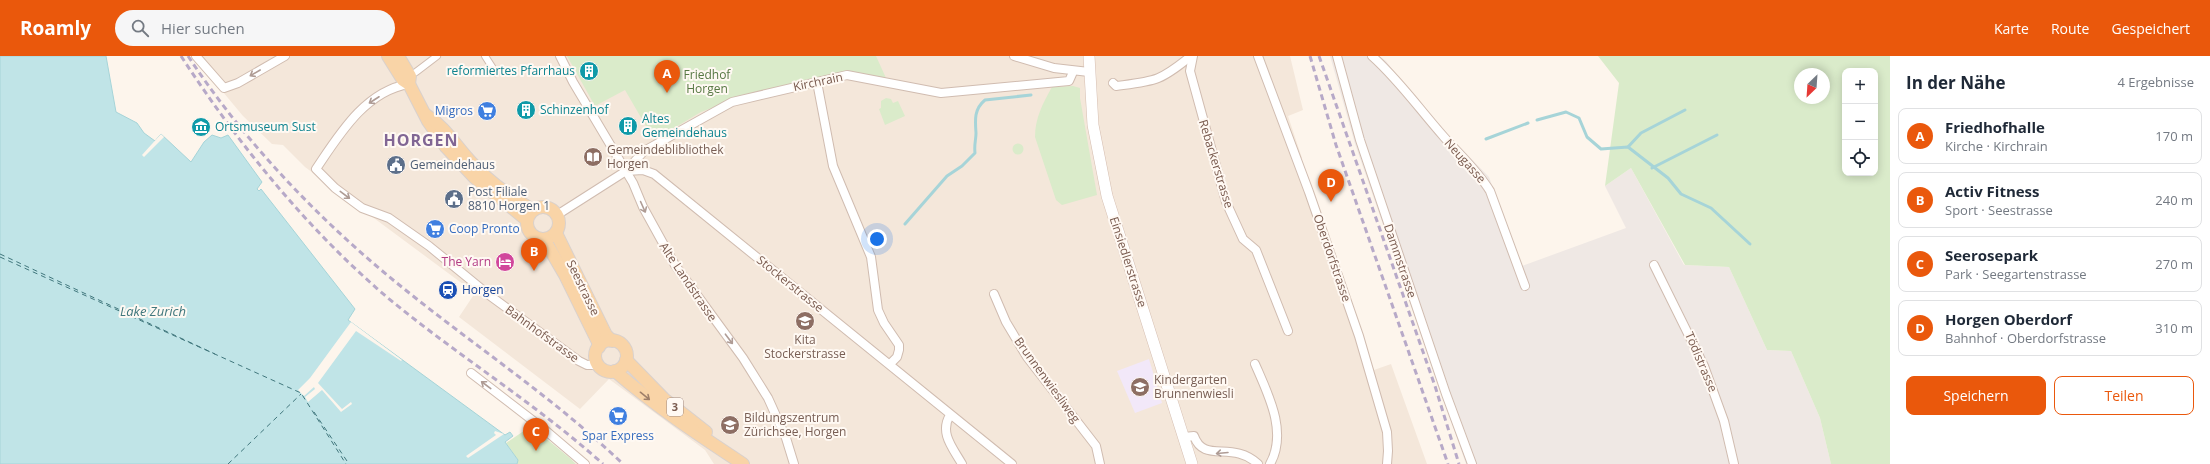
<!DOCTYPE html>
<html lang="de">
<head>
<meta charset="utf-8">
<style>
  :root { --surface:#fff; --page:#f6f6f7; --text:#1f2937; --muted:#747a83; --line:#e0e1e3; --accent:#ea580c }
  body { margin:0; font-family:"Open Sans",sans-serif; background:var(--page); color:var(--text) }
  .controls { position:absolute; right:12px; top:12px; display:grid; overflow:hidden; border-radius:8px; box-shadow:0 2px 10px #0003 }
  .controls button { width:36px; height:36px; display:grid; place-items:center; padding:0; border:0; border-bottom:1px solid var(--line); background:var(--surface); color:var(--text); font:20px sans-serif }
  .compass { position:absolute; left:1794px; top:12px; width:36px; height:36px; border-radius:50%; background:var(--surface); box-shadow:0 2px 10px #0003; rotate:205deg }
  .you { position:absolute; left:877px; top:183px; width:14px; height:14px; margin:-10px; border:3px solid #fff; border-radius:50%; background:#1a73e8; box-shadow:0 0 0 6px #1a73e833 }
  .badge { display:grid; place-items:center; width:26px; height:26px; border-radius:50%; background:var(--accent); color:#fff; font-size:13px; font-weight:700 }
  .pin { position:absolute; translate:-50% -33px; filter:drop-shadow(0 1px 2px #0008) }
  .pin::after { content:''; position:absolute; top:21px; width:14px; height:12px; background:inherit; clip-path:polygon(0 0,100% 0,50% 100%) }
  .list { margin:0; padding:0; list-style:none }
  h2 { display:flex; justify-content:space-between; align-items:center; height:52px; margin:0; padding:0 16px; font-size:17px }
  h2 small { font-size:13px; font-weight:400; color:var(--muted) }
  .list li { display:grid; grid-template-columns:26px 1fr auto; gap:12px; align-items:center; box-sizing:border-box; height:56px; margin:0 8px 8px; padding:0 8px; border:1px solid var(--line); border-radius:8px }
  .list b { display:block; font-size:15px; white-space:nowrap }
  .list p { margin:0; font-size:13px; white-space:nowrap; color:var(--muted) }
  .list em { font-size:13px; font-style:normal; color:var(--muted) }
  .actions { display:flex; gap:8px; padding:12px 16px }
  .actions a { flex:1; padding:9px 0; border:1px solid var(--accent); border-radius:8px; text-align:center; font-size:14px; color:var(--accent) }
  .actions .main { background:var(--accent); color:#fff }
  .icon { flex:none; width:22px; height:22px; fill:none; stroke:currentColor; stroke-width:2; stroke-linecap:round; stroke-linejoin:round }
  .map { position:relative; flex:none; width:1890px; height:408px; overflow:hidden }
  header { display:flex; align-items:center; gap:24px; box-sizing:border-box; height:56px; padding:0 20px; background:var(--accent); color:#fff }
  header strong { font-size:19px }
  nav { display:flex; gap:22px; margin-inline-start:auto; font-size:14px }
  .search { width:280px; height:36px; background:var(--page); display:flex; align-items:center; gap:10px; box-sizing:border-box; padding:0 14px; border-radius:22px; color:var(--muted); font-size:15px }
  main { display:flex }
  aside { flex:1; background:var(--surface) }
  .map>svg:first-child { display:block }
</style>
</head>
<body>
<header>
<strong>Roamly</strong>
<div class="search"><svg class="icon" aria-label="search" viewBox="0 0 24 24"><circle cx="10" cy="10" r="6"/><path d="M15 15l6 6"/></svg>Hier suchen</div>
<nav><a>Karte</a><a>Route</a><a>Gespeichert</a></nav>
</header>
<main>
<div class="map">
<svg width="1890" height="408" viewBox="0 0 1890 408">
  <rect width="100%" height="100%" fill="#fdf5ec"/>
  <path fill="#f4e7da" d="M193,0H1290L1303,54L1288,60L1302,102L1299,103L1374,314L1391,308L1427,408H714L705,394L609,323L580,353L459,261L475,237L305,111L283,89L272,88L243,60Z"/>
  <path fill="#efe8e4" d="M1330,0H1379L1386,5L1421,51L1489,121L1522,210L1626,172L1605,130L1631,112L1684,209L1729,211L1767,294L1791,295L1820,362L1831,408H1466L1355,88Z"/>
  <path fill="#f2e8f9" d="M1149,303L1162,347L1135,357L1117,315Z"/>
  <g fill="#daebca" fill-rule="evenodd">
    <path d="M567,0H876L886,22L846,16L738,42L701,56L654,84L625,34L595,50Z"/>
    <path d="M1598,0H1890V408H1831L1820,362L1791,295L1767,294L1729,211L1685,209L1631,112L1605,130L1619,27ZM1845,15H1875V117H1845ZM1800,18H1824V42H1800Z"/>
    <path d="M1073,30L1080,32V42L1097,139L1062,149L1056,144L1035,81C1035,62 1043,47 1052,31Z"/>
    <path d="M886,42L891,43L893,47L898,45L905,60L885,69L879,53L881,52V45Z"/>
    <circle cx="1018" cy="93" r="5.5"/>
    <path d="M531,370L571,403L576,408H517L518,404L506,387Z"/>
  </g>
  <path fill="#c0e4e7" stroke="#a6d4d8" d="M0,0H106L116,56L137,67L144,77L155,85L161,78L191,106L204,86L212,79L221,82L228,79L262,126L257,133L259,135L261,133L355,253L348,264L505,379L510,376L513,380L505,386L518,404L517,408H0Z"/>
  <g fill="#fdf5ec">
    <path d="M161,78L164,81L144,101L142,99Z"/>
    <path d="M351,266L402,304L401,305L356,275L318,327L342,353L351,346L352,348L341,356L322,334L308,346L305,341L315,333L314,331L304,340L298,334L310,322Z"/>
    <path d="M495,375L504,378L468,402L466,400L496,379L494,377Z"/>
  </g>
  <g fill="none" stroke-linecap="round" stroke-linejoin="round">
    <g stroke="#a6d4d8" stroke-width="3">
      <path d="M1537,64L1566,56L1579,62L1587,81L1601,93L1628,91L1668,122L1681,138L1711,152L1750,188"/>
      <path d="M1486,83L1528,67"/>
      <path d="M1628,91L1641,77L1685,54"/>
      <path d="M1652,112L1717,79"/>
      <path d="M905,168L947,120L962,110L975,97C974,88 976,84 976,77C975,64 974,53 985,44L1031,39"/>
    </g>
    <g stroke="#41777d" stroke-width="1" stroke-dasharray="5 4" stroke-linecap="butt">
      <path d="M0,198L215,298"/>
      <path d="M0,201L301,337L346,408"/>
      <path d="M314,356L349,408"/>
      <path d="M228,408L301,338"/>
    </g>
    <defs>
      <g id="pedestrian">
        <path d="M485,0L496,17"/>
        <path d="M416,16L437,0"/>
      </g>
      <g id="minor">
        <path d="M196,0L224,32L238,27L285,0"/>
        <path d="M560,0L573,26L633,127L643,151L675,209L743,302L768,342L786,382L794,408"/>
        <path d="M1014,0L1054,12L1089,16"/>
        <path d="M1193,0L1190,15L1226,146L1243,183L1256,194L1288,275"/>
        <path d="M1258,0L1309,136L1359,280L1387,376L1388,395L1387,408"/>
        <path d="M1337,0L1360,84L1446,338L1472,408"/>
        <path d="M1372,0C1399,24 1420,54 1444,81C1460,99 1477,114 1490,135L1525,230"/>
        <path d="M817,26L833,110L871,201L878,254L884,267L899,289V294L897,301L890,308"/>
        <path d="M1113,27L1116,30C1155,25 1159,26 1191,0"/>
        <path d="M409,28C365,35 339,79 316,113L335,132L362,152L389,162L429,190L489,239L579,305L587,309H598"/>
        <path d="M626,115L644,95L732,46L847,19L941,37L1069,25L1073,16"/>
        <path d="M557,159L626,115L643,114L654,118L1012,408"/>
        <path d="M1654,209L1704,310L1724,365L1734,408"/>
        <path d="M994,238L1006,266L1027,301L1096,390L1100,408"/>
        <path d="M1255,308C1268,338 1288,376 1270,408"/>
        <path d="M471,317L545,374L585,408"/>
        <path d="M950,359C939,377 953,392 962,408"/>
        <path d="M1184,381L1194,380C1204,408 1232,384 1258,408"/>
      </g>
      <path id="secondary" d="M1089,0L1093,69L1107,140L1192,408"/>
      <g id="primary">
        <path d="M388,0L403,24L409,28L428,65L446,91L474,121L527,164"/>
        <path d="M398,0L410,20L409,28"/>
        <path d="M426,59C445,71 455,89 470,105C488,125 510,141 533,154"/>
        <circle cx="543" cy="167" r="16"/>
        <path d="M556,177L606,279L612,285"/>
        <path d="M544,183L565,219L598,286L599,291"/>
        <circle cx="611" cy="300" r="16"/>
        <path d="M626,304L664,343L706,376"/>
        <path d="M615,315C655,350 699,379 743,408"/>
      </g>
    </defs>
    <use href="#pedestrian" stroke="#d0bcb0" stroke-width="8"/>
    <use href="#minor" stroke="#d0bcb0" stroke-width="10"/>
    <use href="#secondary" stroke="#d5beb1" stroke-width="12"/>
    <use href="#primary" stroke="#d9d1cd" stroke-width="14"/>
    <use href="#pedestrian" stroke="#fff" stroke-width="6"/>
    <use href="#minor" stroke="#fff" stroke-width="8"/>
    <use href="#secondary" stroke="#fff" stroke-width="11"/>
    <use href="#primary" stroke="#f9d4a7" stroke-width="12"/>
    <g stroke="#b7a9c8" stroke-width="3" stroke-dasharray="6 4" stroke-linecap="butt">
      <path d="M181,0C239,89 307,173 388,242C458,300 535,347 603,408"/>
      <path d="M188,0C246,88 321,166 403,232C476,291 555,343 623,408"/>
      <path d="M1310,0L1336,89L1448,408"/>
      <path d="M1319,0L1435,330L1459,408"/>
    </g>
  </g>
  <defs><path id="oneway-shaft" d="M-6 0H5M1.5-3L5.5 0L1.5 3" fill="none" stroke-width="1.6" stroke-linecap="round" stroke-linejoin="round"/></defs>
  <g stroke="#af9c95">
    <use href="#oneway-shaft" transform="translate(255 17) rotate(150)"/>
    <use href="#oneway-shaft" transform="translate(374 44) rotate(147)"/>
    <use href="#oneway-shaft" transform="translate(345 139) rotate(37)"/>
    <use href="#oneway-shaft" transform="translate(643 151) rotate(66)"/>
    <use href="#oneway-shaft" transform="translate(729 283) rotate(53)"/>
    <use href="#oneway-shaft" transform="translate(486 329) rotate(-143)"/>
    <use href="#oneway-shaft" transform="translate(1222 397) rotate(175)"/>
  </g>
  <use stroke="#9f7f69" href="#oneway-shaft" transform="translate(645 340) rotate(39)"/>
  <defs>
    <symbol id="building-disc" viewBox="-11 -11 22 22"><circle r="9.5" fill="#0f9aa8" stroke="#fff9f3"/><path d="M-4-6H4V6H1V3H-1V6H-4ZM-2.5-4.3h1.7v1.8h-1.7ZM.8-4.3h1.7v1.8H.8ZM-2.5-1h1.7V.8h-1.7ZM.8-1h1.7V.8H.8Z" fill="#fff"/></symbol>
    <symbol id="supermarket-disc" viewBox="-11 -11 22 22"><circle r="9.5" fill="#3f7fe0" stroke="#fff9f3"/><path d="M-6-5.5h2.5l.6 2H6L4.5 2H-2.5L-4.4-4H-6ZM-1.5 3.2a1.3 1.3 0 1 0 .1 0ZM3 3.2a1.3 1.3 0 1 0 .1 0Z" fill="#fff"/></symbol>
    <symbol id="museum-disc" viewBox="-11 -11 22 22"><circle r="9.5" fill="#0f9aa8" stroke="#fff9f3"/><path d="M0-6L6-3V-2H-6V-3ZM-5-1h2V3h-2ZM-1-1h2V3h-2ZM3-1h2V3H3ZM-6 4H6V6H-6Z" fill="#fff"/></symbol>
    <symbol id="library-disc" viewBox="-11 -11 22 22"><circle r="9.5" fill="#8d6e63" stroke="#fff9f3"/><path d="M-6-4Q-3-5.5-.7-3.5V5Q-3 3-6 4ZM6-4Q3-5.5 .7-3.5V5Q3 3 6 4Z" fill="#fff"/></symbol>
    <symbol id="civic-disc" viewBox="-11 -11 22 22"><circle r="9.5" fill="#5c6f8a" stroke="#fff9f3"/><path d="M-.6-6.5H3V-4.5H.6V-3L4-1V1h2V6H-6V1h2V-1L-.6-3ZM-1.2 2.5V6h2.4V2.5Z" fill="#fff"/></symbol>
    <symbol id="hotel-disc" viewBox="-11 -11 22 22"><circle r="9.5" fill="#d1479c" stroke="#fff9f3"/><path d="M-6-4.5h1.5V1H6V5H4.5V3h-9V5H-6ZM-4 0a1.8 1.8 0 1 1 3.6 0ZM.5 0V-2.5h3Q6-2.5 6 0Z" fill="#fff"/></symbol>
    <symbol id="station-disc" viewBox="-11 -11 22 22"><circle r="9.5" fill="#1a4fb4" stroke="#fff9f3"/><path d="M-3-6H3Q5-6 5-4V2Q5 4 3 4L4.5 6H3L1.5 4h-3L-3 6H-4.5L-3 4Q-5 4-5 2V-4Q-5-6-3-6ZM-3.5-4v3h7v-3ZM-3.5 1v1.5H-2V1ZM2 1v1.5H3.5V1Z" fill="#fff"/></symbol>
    <symbol id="school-disc" viewBox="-11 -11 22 22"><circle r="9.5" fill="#8d6e63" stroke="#fff9f3"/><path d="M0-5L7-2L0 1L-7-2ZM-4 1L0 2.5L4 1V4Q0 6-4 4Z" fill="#fff"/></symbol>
  </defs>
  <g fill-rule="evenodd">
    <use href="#building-disc" x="578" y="4" width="22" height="22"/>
    <use href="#building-disc" x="515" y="43" width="22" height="22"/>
    <use href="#supermarket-disc" x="476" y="44" width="22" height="22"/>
    <use href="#building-disc" x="617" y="59" width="22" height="22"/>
    <use href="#museum-disc" x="190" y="60" width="22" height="22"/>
    <use href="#library-disc" x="582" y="90" width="22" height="22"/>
    <use href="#civic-disc" x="385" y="98" width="22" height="22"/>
    <use href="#civic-disc" x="443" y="132" width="22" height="22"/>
    <use href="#supermarket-disc" x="424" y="162" width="22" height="22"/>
    <use href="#hotel-disc" x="494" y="195" width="22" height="22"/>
    <use href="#station-disc" x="437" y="223" width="22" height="22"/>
    <use href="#school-disc" x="794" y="254" width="22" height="22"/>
    <use href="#school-disc" x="1129" y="320" width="22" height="22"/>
    <use href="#supermarket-disc" x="607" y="349" width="22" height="22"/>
    <use href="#school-disc" x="719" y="358" width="22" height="22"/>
  </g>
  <g text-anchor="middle" stroke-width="4" stroke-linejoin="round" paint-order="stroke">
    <rect fill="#fff9f3" stroke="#a18a80" stroke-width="1" x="667" y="342" width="16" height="18" rx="3"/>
    <g font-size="11" font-weight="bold" fill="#795a4e">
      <text x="675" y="355">3</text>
    </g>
    <g font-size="12" fill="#0d838f" stroke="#fff9f3" text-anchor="start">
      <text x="575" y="19" text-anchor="end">reformiertes Pfarrhaus</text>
      <text x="540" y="58">Schinzenhof</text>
      <text x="642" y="67">Altes<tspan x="642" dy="14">Gemeindehaus</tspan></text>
      <text x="215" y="75">Ortsmuseum Sust</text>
    </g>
    <g font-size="12" fill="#577843" stroke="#fff9f3">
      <text x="707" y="23">Friedhof<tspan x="707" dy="14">Horgen</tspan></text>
    </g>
    <g font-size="12" fill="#795a4e" stroke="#fff9f3">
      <text transform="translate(818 26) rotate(-12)" y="4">Kirchrain</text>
      <text transform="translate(1465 105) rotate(48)" y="4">Neugasse</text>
      <text transform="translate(1216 108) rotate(73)" y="4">Rebackerstrasse</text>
      <text transform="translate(1332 202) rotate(71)" y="4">Oberdorfstrasse</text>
      <text transform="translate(1400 205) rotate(71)" y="4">Dammstrasse</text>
      <text transform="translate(1128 206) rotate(72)" y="4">Einsiedlerstrasse</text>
      <text transform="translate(688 226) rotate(56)" y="4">Alte Landstrasse</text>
      <text transform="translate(790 228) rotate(39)" y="4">Stockerstrasse</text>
      <text transform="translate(583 232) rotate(64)" y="4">Seestrasse</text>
      <text transform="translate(542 278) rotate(36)" y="4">Bahnhofstrasse</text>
      <text transform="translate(1701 306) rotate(67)" y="4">Tödistrasse</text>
      <text transform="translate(1047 324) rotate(54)" y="4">Brunnenwiesliweg</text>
    </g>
    <g font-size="12" fill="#366cbe" stroke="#fff9f3" text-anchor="end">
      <text x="473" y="59">Migros</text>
      <text x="449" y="177" text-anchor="start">Coop Pronto</text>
      <text x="618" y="384" text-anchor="middle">Spar Express</text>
    </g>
    <g font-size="12" fill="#785e54" stroke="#fff9f3" text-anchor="start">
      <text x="607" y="98">Gemeindeblibliothek<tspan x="607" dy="14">Horgen</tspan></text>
      <text x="805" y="288" text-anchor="middle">Kita<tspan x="805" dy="14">Stockerstrasse</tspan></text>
      <text x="1154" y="328">Kindergarten<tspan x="1154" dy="14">Brunnenwiesli</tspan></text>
      <text x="744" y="366">Bildungszentrum<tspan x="744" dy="14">Zürichsee, Horgen</tspan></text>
    </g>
    <g font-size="12" fill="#4e5e75" stroke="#fff9f3" text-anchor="start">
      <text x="410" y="113">Gemeindehaus</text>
      <text x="468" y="140">Post Filiale<tspan x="468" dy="14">8810 Horgen 1</tspan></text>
    </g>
    <g font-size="12" fill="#b23c85" stroke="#fff9f3" text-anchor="end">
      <text x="491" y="210">The Yarn</text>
    </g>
    <g font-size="12" fill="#164399" stroke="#fff9f3" text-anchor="start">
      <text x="462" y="238">Horgen</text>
    </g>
    <g font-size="13" font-style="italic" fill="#41777d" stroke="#fff9f3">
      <text x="153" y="260">Lake Zurich</text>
    </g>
    <g font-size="16" font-weight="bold" letter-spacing="1" fill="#816694" stroke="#fff9f3">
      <text x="421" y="90">HORGEN</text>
    </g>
  </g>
</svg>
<div class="controls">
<button>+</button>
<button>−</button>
<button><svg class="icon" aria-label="locate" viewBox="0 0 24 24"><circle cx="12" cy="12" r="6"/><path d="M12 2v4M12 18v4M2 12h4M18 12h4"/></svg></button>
</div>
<svg class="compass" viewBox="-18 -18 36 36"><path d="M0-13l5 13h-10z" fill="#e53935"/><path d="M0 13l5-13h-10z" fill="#747a83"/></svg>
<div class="you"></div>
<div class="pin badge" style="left:667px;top:37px">A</div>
<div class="pin badge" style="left:534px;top:215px">B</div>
<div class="pin badge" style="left:536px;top:395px">C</div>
<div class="pin badge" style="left:1331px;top:146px">D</div>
</div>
<aside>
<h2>In der Nähe<small>4 Ergebnisse</small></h2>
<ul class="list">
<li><span class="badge">A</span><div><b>Friedhofhalle</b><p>Kirche · Kirchrain</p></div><em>170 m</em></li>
<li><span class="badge">B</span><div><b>Activ Fitness</b><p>Sport · Seestrasse</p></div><em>240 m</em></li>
<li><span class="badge">C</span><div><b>Seerosepark</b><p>Park · Seegartenstrasse</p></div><em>270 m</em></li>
<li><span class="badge">D</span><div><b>Horgen Oberdorf</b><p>Bahnhof · Oberdorfstrasse</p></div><em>310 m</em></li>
</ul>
<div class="actions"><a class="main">Speichern</a><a>Teilen</a></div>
</aside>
</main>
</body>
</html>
